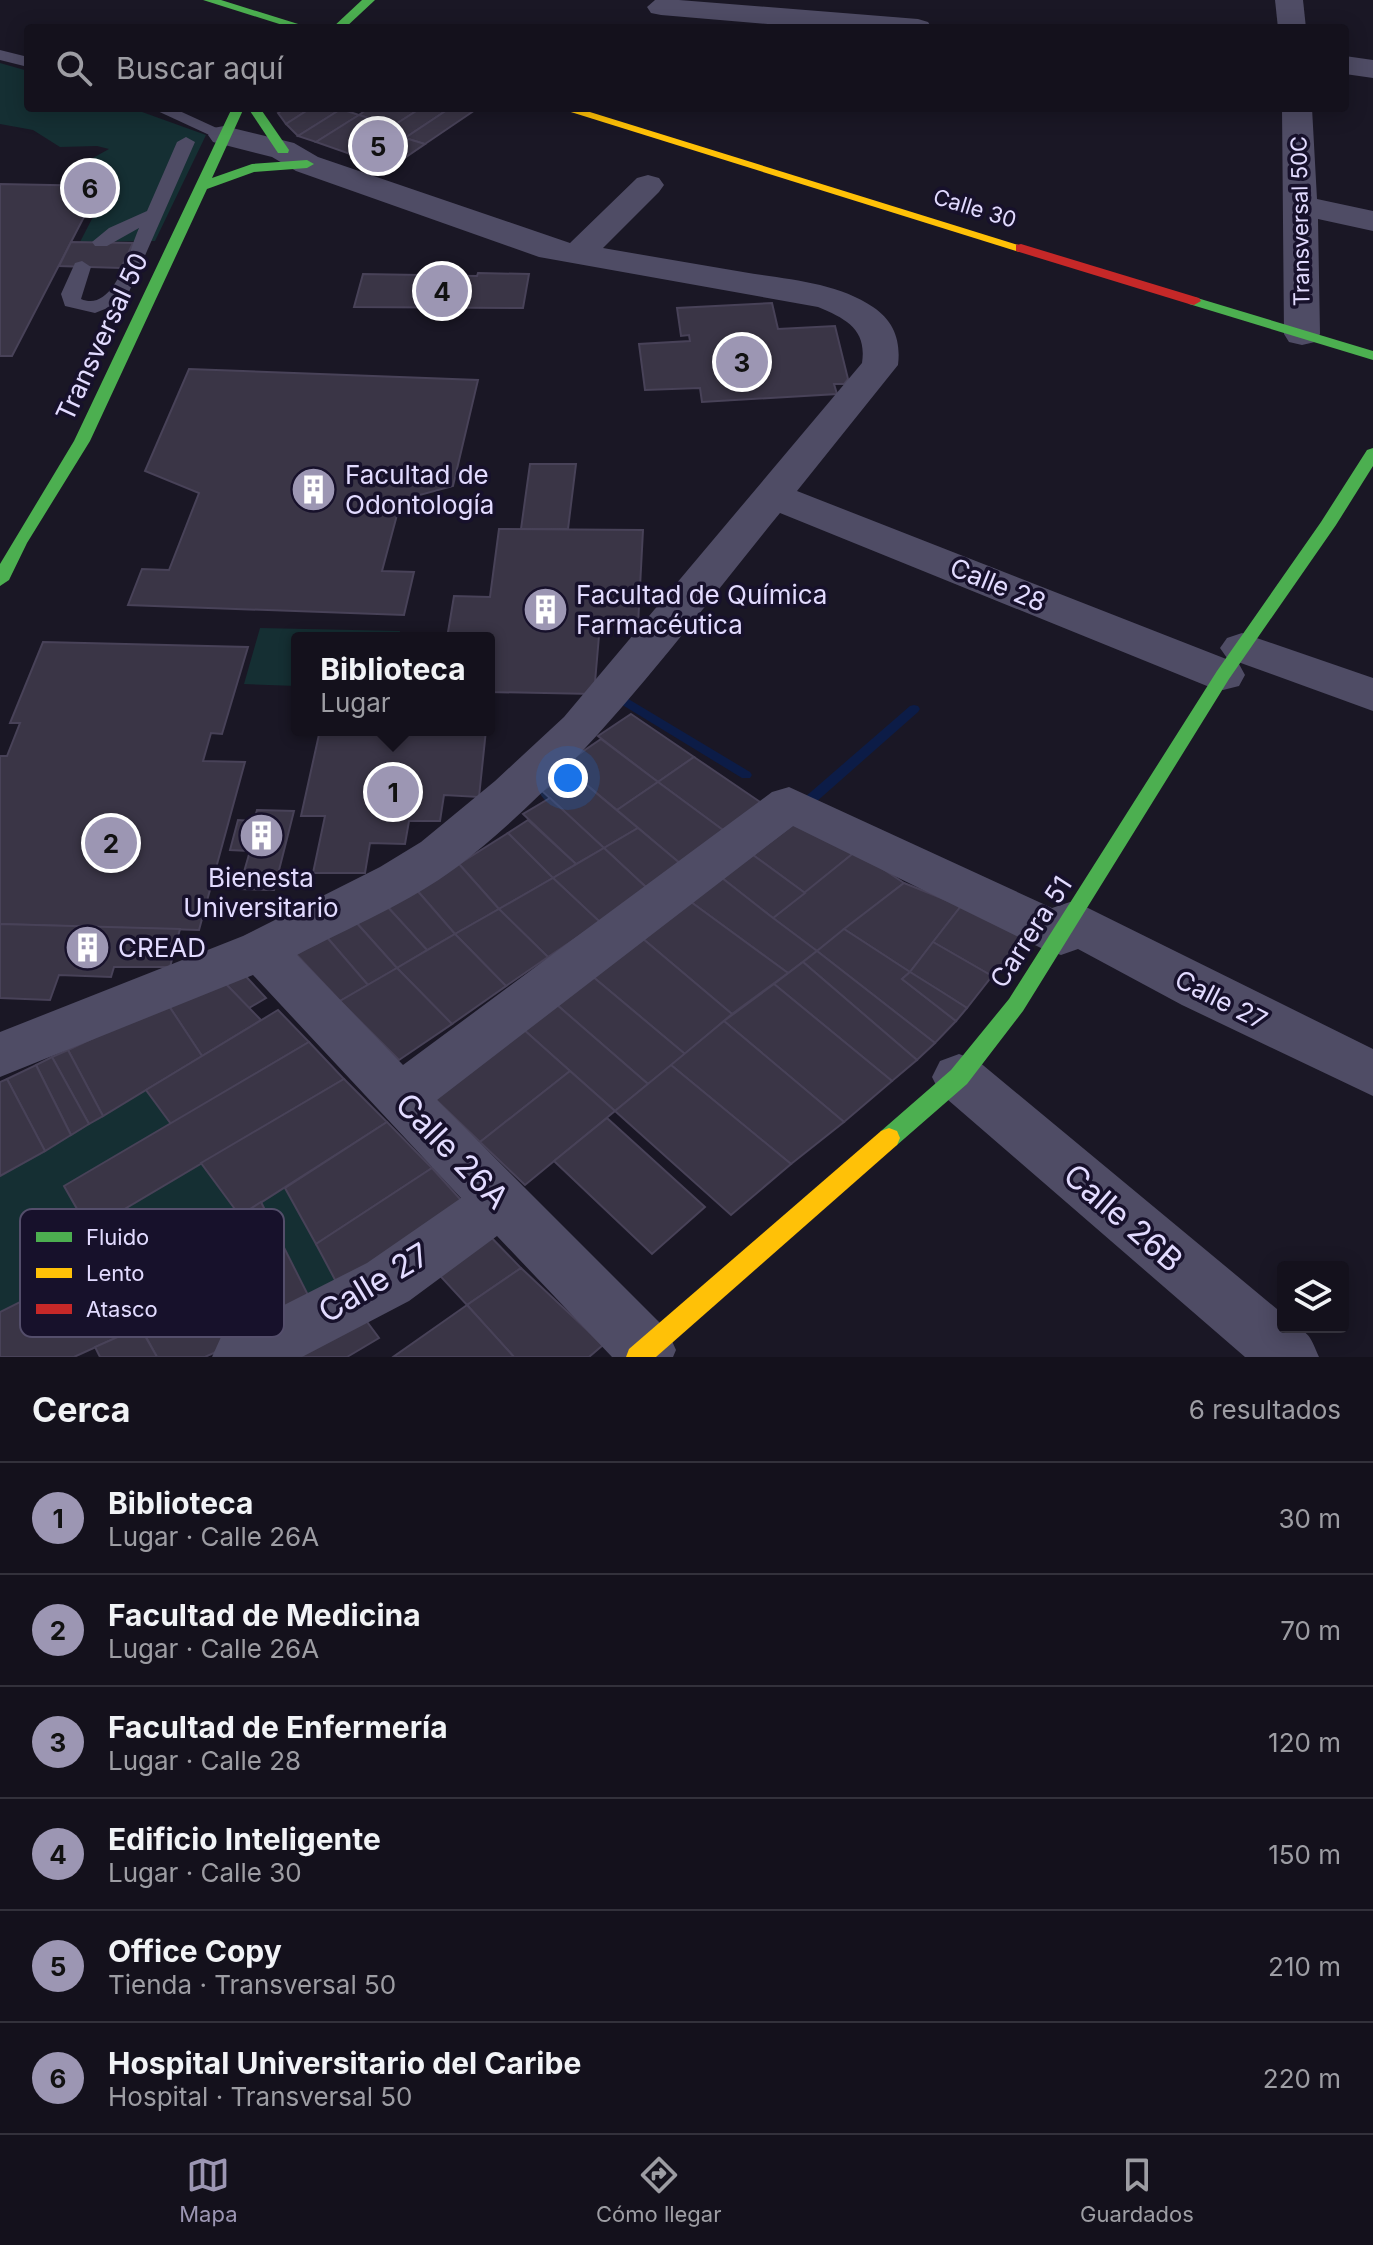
<!DOCTYPE html>
<html lang="es">
<head>
<meta charset="utf-8">
<style>
  :root { --surface:#14111c; --page:#211f29; --text:#f1f3f6; --muted:#9d9da3; --line:#33313b; --accent:#9c96b3 }
  body { margin:0; font-family:Inter,sans-serif; background:var(--page); color:var(--text) }
  .controls { position:absolute; right:24px; bottom:24px; display:grid; overflow:hidden; border-radius:8px; box-shadow:0 4px 20px #0003 }
  .controls button { width:72px; height:72px; display:grid; place-items:center; padding:0; border:0; border-bottom:2px solid var(--line); background:var(--surface); color:var(--text); font:40px sans-serif }
  .you { position:absolute; left:568px; top:778px; width:28px; height:28px; margin:-20px; border:6px solid #fff; border-radius:50%; background:#1a73e8; box-shadow:0 0 0 12px #1a73e833 }
  .badge { display:grid; place-items:center; width:52px; height:52px; border-radius:50%; background:var(--accent); color:#111; font-size:26px; font-weight:700 }
  .pin { position:absolute; translate:-50% -50%; border:4px solid #fff; box-shadow:0 2px 8px #0006 }
  .popup { position:absolute; left:291px; top:632px; width:204px; height:104px; box-sizing:border-box; display:grid; place-content:center; border-radius:8px; background:var(--surface); filter:drop-shadow(0 2px 6px #0005); font-size:26px; white-space:nowrap; color:var(--muted) }
  .popup b { font-size:30px; color:var(--text) }
  .popup::after { content:''; position:absolute; left:50%; top:100%; margin-left:-16px; border:16px solid transparent; border-top-color:var(--surface) }
  .list { margin:0; padding:0; list-style:none }
  h2 { display:flex; justify-content:space-between; align-items:center; height:104px; margin:0; padding:0 32px; font-size:34px }
  h2 small { font-size:26px; font-weight:400; color:var(--muted) }
  .list li { display:grid; grid-template-columns:52px 1fr auto; gap:24px; align-items:center; box-sizing:border-box; height:112px; padding:0 32px; border-top:2px solid var(--line) }
  .list b { display:block; font-size:30px; white-space:nowrap }
  .list p { margin:0; font-size:26px; white-space:nowrap; color:var(--muted) }
  .list em { font-size:26px; font-style:normal; color:var(--muted) }
  .icon { flex:none; width:44px; height:44px; fill:none; stroke:currentColor; stroke-width:2; stroke-linecap:round; stroke-linejoin:round }
  .map { position:relative; flex:none; width:1373px; height:1357px; overflow:hidden }
  .search { position:absolute; background:var(--surface); box-shadow:0 4px 20px #0003; left:24px; right:24px; top:24px; height:88px; display:flex; align-items:center; gap:20px; box-sizing:border-box; padding:0 28px; border-radius:8px; color:var(--muted); font-size:30px }
  .sheet { height:776px; background:var(--surface) }
  nav { display:flex; justify-content:space-around; align-items:center; box-sizing:border-box; height:112px; border-top:2px solid var(--line); background:var(--surface); font-size:22px; color:var(--muted) }
  nav a { display:grid; justify-items:center; gap:4px }
  nav .on { color:var(--accent) }
  .map>svg:first-child { display:block }
</style>
</head>
<body>
<div class="map">
<svg width="1373" height="1357" viewBox="0 0 1373 1357">
  <rect width="100%" height="100%" fill="#1a1725"/>
  <g fill="#152f33">
    <path d="M0,63L28,71V108H131L206,135L155,241L80,242L112,180L73,178L82,164L109,149L97,146L60,147L33,130L0,124Z"/>
    <path d="M260,628L400,631L399,638H297V686L244,684Z"/>
    <path d="M146,1090L171,1124L65,1186L88,1229L201,1163L240,1216L121,1291L104,1260L0,1312V1176Z"/>
    <path d="M285,1188L341,1291L314,1307L261,1202Z"/>
  </g>
  <g fill="none" stroke-linecap="round" stroke-linejoin="round">
    <g fill="#0c1c47" fill-rule="evenodd">
      <path d="M615,691L750,772L752,775L750,778H742L611,698L609,695L611,692Z"/>
      <path d="M914,705L918,706L920,709L918,712L807,810H797L796,807L797,804L910,706Z"/>
    </g>
  </g>
  <g fill="#3a3546" stroke="#484258" stroke-width="2">
    <path d="M286,108H311L286,124L278,113Z"/>
    <path d="M311,108L341,109L298,136L286,124Z"/>
    <path d="M369,108H421L393,126L359,115Z"/>
    <path d="M421,108H450L405,138L385,131Z"/>
    <path d="M450,108H478L425,144L405,138Z"/>
    <path d="M341,109L359,115L316,142L298,136Z"/>
    <path d="M359,115L393,126L350,154L316,142Z"/>
    <path d="M385,131L405,138L370,161L350,154Z"/>
    <path d="M405,138L425,144L390,168L370,161Z"/>
    <path d="M0,184L100,186L12,356H0Z"/>
    <path d="M71,242L133,243L121,268L59,266Z"/>
    <path d="M478,273L529,274L523,308L354,307L363,274L477,276Z"/>
    <path d="M772,303L778,329L835,326L848,379L844,384H834L837,394L702,402L700,388L645,390L639,344L690,341L689,335L681,336L677,308Z"/>
    <path d="M189,369L478,380L453,486L401,500L382,571L414,572L404,615L128,605L142,569L169,570L199,493L145,471Z"/>
    <path d="M530,464H576L568,529H521Z"/>
    <path d="M499,529L643,530L638,625L600,624L594,694L489,692V638H447L454,596L490,597Z"/>
    <path d="M43,642L248,647L222,734L211,733L203,761L245,762L199,930L0,924V756H7L20,723H10Z"/>
    <path d="M631,714L694,757L658,782L598,736Z"/>
    <path d="M320,730H486L479,797L444,795L440,821H409L405,844L370,843L365,873H313L325,816H301Z"/>
    <path d="M601,739L658,782L617,810L563,765Z"/>
    <path d="M694,757L766,806L727,833L658,782Z"/>
    <path d="M571,772L638,828L604,848L542,791Z"/>
    <path d="M658,782L727,833L682,865L617,810Z"/>
    <path d="M550,798L604,848L576,864L523,814Z"/>
    <path d="M257,810L294,811L274,890L239,889L250,851L230,850L238,820L254,821Z"/>
    <path d="M802,818L856,851L805,893L753,855Z"/>
    <path d="M528,820L576,864L553,878L508,833Z"/>
    <path d="M638,828L682,865L648,889L604,848Z"/>
    <path d="M508,833L553,878L499,909L459,864Z"/>
    <path d="M604,848L648,889L600,922L553,878Z"/>
    <path d="M856,851L904,883L817,951L773,918Z"/>
    <path d="M753,855L805,893L773,918L722,878Z"/>
    <path d="M459,864L499,909L455,934L415,888Z"/>
    <path d="M553,878L600,922L548,957L499,909Z"/>
    <path d="M722,878L773,918L817,951L788,973L691,902Z"/>
    <path d="M904,883L961,906L910,972L844,929Z"/>
    <path d="M415,888L455,934L427,950L385,904Z"/>
    <path d="M691,902L788,973L732,1014L642,938Z"/>
    <path d="M385,904L427,950L397,968L354,920Z"/>
    <path d="M961,906L1027,935L992,976L933,942Z"/>
    <path d="M499,909L548,957L506,986L455,934Z"/>
    <path d="M354,920L397,968L368,985L325,935Z"/>
    <path d="M0,924L180,929L170,967H114L111,977L59,975L50,1000L0,998Z"/>
    <path d="M844,929L910,972L902,979L956,1021L935,1043L817,951Z"/>
    <path d="M455,934L506,986L452,1024L397,968Z"/>
    <path d="M325,935L368,985L340,1001L294,952Z"/>
    <path d="M642,938L732,1014L685,1054L592,976Z"/>
    <path d="M933,942L992,976L967,1008L910,972Z"/>
    <path d="M817,951L935,1043L917,1060L803,962Z"/>
    <path d="M803,962L917,1060L892,1081L774,984Z"/>
    <path d="M397,968L452,1024L399,1060L340,1001Z"/>
    <path d="M239,969L266,998L249,1008L220,978Z"/>
    <path d="M910,972L942,992L967,1008L956,1021L902,979Z"/>
    <path d="M592,976L685,1054L648,1084L556,1004Z"/>
    <path d="M220,978L261,1020L202,1056L167,1003Z"/>
    <path d="M774,984L892,1081L844,1122L724,1021Z"/>
    <path d="M167,1003L202,1056L103,1116L68,1050Z"/>
    <path d="M556,1004L648,1084L615,1111L523,1029Z"/>
    <path d="M278,1010L309,1042L171,1124L146,1090Z"/>
    <path d="M724,1021L844,1122L791,1164L671,1065Z"/>
    <path d="M523,1029L570,1071L480,1142L433,1097Z"/>
    <path d="M309,1042L344,1079L89,1230L64,1186Z"/>
    <path d="M68,1050L103,1116L89,1124L52,1057Z"/>
    <path d="M52,1057L89,1124L71,1135L36,1065Z"/>
    <path d="M36,1065L71,1135L45,1151L7,1079Z"/>
    <path d="M671,1065L791,1164L731,1215L615,1111Z"/>
    <path d="M570,1071L615,1111L525,1185L480,1142Z"/>
    <path d="M7,1079L45,1151L0,1176V1082Z"/>
    <path d="M344,1079L387,1122L240,1216L201,1163Z"/>
    <path d="M607,1118L705,1207L652,1254L554,1161Z"/>
    <path d="M387,1122L432,1168L316,1244L285,1188Z"/>
    <path d="M432,1168L470,1210L341,1291L316,1244Z"/>
    <path d="M261,1202L314,1307L260,1332L211,1234Z"/>
    <path d="M485,1231L521,1268L467,1305L432,1267Z"/>
    <path d="M211,1234L260,1332L205,1357H157L121,1291Z"/>
    <path d="M104,1260L140,1327L74,1357H0V1312Z"/>
    <path d="M521,1268L603,1345L589,1357H514L467,1305Z"/>
    <path d="M467,1305L514,1357H393Z"/>
    <path d="M359,1311L379,1338L347,1357H269Z"/>
    <path d="M140,1327L157,1357H100L95,1347Z"/>
  </g>
  <g fill="none" stroke-linecap="round" stroke-linejoin="round">
    <g fill="#4f4c65" fill-rule="evenodd">
      <path d="M0,50L28,57V67L0,60Z"/>
      <path d="M151,108H173L232,135L224,140L218,139Z"/>
      <path d="M186,137L195,142L125,301L95,313L65,306L61,294L75,263L82,261L91,267L81,299C114,313 129,251 139,228L107,246H95L92,242L109,228L147,211L177,142Z"/>
    </g>
    <g fill="#4f4c65" fill-rule="evenodd">
      <path d="M679,0L918,19L928,22L932,28H814L661,15L651,13L647,7L655,0Z"/>
      <path d="M1275,0H1303L1306,28H1278Z"/>
      <path d="M1345,56L1373,60V78L1345,74Z"/>
      <path d="M1282,108H1312L1317,199L1373,211V231L1318,219L1320,334L1315,342L1302,345L1289,342L1284,334Z"/>
      <path d="M224,126L294,143L318,157L570,243L637,178L648,175L659,178L664,185L659,192L603,248C649,256 696,264 743,272C785,279 837,282 873,307C894,321 901,341 898,365L797,491L1239,664L1245,675L1239,686L1223,690L1207,686L780,513C679,637 585,768 457,867C409,903 350,927 297,955L403,1065L772,792L789,787L1052,908L1070,902L1088,908L1373,1049V1096L1182,1005L1078,949L1061,955L1043,949L793,826L437,1100L667,1330L676,1350L673,1357H612L497,1236L409,1301L302,1357H212L221,1337L367,1263L461,1198L253,975L0,1077V1032L243,936L380,867L421,842L495,781L564,717L862,363C867,330 847,319 818,307L539,257L296,171L272,157L213,142L208,135L213,128Z"/>
      <path d="M1242,633L1373,678V711L1227,658L1220,648L1227,638Z"/>
      <path d="M959,1054L978,1061L1283,1314V1327C1308,1327 1310,1336 1319,1357H1245L940,1093L932,1077L940,1061Z"/>
    </g>
    <g fill="#4caf50" fill-rule="evenodd">
      <path d="M203,0H221L311,28H292Z"/>
      <path d="M362,0H375L345,28H332Z"/>
      <path d="M232,108H244L212,178L252,164L307,160L314,164L307,168L254,172L207,189L90,441L27,543L9,580L0,586V564L74,441Z"/>
      <path d="M248,108H260L289,150L288,153H278Z"/>
      <path d="M1194,297L1373,351V360L1189,304L1187,301Z"/>
      <path d="M1373,448V466L1336,525L1229,679L1023,1011L967,1084L897,1145L889,1148L881,1145L878,1138L881,1131L951,1070L1009,999L1217,671L1321,522L1367,450Z"/>
    </g>
    <g fill="#ffc107" fill-rule="evenodd">
      <path d="M558,108H577L1028,248L1021,252L1016,251Z"/>
      <path d="M889,1128L897,1131L900,1138L897,1145L656,1357H626L629,1349L881,1131Z"/>
    </g>
    <path fill="#c62828" fill-rule="evenodd" d="M1021,244L1199,298L1201,301L1194,305L1189,304L1016,251V245Z"/>
  </g>
  <defs>
    <symbol id="building-disc" viewBox="-11 -11 22 22"><circle r="9.5" fill="#9c96b3" stroke="#17112b"/><path d="M-4-6H4V6H1V3H-1V6H-4ZM-2.5-4.3h1.7v1.8h-1.7ZM.8-4.3h1.7v1.8H.8ZM-2.5-1h1.7V.8h-1.7ZM.8-1h1.7V.8H.8Z" fill="#fff"/></symbol>
  </defs>
  <g fill-rule="evenodd">
    <use href="#building-disc" x="288" y="464" width="51" height="51"/>
    <use href="#building-disc" x="520" y="584" width="51" height="51"/>
    <use href="#building-disc" x="236" y="810" width="51" height="51"/>
    <use href="#building-disc" x="62" y="922" width="51" height="51"/>
  </g>
  <g text-anchor="middle" stroke-width="7" stroke-linejoin="round" paint-order="stroke">
    <g font-size="22" fill="#e2dbff" stroke="#17112b">
      <text transform="translate(975 208) rotate(17)" y="8">Calle 30</text>
      <text transform="translate(1300 221) rotate(-91)" y="8">Transversal 50C</text>
    </g>
    <g font-size="26" fill="#e2dbff" stroke="#17112b">
      <text transform="translate(102 337) rotate(-65)" y="9">Transversal 50</text>
      <text transform="translate(998 585) rotate(22)" y="9">Calle 28</text>
      <text transform="translate(1031 932) rotate(-57)" y="9">Carrera 51</text>
      <text transform="translate(1221 1000) rotate(27)" y="9">Calle 27</text>
    </g>
    <g font-size="26" fill="#e2dbff" stroke="#17112b" text-anchor="start">
      <text x="345" y="484">Facultad de<tspan x="345" dy="30">Odontología</tspan></text>
      <text x="576" y="604">Facultad de Química<tspan x="576" dy="30">Farmacéutica</tspan></text>
      <text x="261" y="887" text-anchor="middle">Bienesta<tspan x="261" dy="30">Universitario</tspan></text>
      <text x="118" y="957">CREAD</text>
    </g>
    <g font-size="32" fill="#e2dbff" stroke="#17112b">
      <text transform="translate(452 1151) rotate(46)" y="11">Calle 26A</text>
      <text transform="translate(1123 1218) rotate(41)" y="11">Calle 26B</text>
      <text transform="translate(374 1283) rotate(-31)" y="11">Calle 27</text>
    </g>
  </g>
  <rect x="20" y="1209" width="264" height="128" rx="12" fill="#17112b" stroke="#544e6b" stroke-width="2"/>
  <rect x="36" y="1232" width="36" height="10" fill="#4caf50"/>
  <rect x="36" y="1268" width="36" height="10" fill="#ffc107"/>
  <rect x="36" y="1304" width="36" height="10" fill="#c62828"/>
  <g font-size="22" fill="#e2dbff">
    <text x="86" y="1245">Fluido</text>
    <text x="86" y="1281">Lento</text>
    <text x="86" y="1317">Atasco</text>
  </g>
</svg>
<div class="controls">
<button><svg class="icon" aria-label="layers" viewBox="0 0 24 24"><path d="M12 4l9 5-9 5-9-5zM3 14l9 5 9-5"/></svg></button>
</div>
<div class="you"></div>
<div class="pin badge" style="left:393px;top:792px">1</div>
<div class="popup"><b>Biblioteca</b>Lugar</div>
<div class="pin badge" style="left:111px;top:843px">2</div>
<div class="pin badge" style="left:742px;top:362px">3</div>
<div class="pin badge" style="left:442px;top:291px">4</div>
<div class="pin badge" style="left:378px;top:146px">5</div>
<div class="pin badge" style="left:90px;top:188px">6</div>
<div class="search"><svg class="icon" aria-label="search" viewBox="0 0 24 24"><circle cx="10" cy="10" r="6"/><path d="M15 15l6 6"/></svg>Buscar aquí</div>
</div>
<section class="sheet">
<h2>Cerca<small>6 resultados</small></h2>
<ul class="list">
<li><span class="badge">1</span><div><b>Biblioteca</b><p>Lugar · Calle 26A</p></div><em>30 m</em></li>
<li><span class="badge">2</span><div><b>Facultad de Medicina</b><p>Lugar · Calle 26A</p></div><em>70 m</em></li>
<li><span class="badge">3</span><div><b>Facultad de Enfermería</b><p>Lugar · Calle 28</p></div><em>120 m</em></li>
<li><span class="badge">4</span><div><b>Edificio Inteligente</b><p>Lugar · Calle 30</p></div><em>150 m</em></li>
<li><span class="badge">5</span><div><b>Office Copy</b><p>Tienda · Transversal 50</p></div><em>210 m</em></li>
<li><span class="badge">6</span><div><b>Hospital Universitario del Caribe</b><p>Hospital · Transversal 50</p></div><em>220 m</em></li>
</ul>
</section>
<nav>
<a class="on"><svg class="icon" aria-label="map" viewBox="0 0 24 24"><path d="M3 6l6-2 6 2 6-2v14l-6 2-6-2-6 2zM9 4v14M15 6v14"/></svg>Mapa</a>
<a><svg class="icon" aria-label="directions" viewBox="0 0 24 24"><path d="M12 3l9 9-9 9-9-9zM9 14v-3h6M13 9l2 2-2 2"/></svg>Cómo llegar</a>
<a><svg class="icon" aria-label="saved" viewBox="0 0 24 24"><path d="M7 4h10v16l-5-4-5 4z"/></svg>Guardados</a>
</nav>
</body>
</html>
